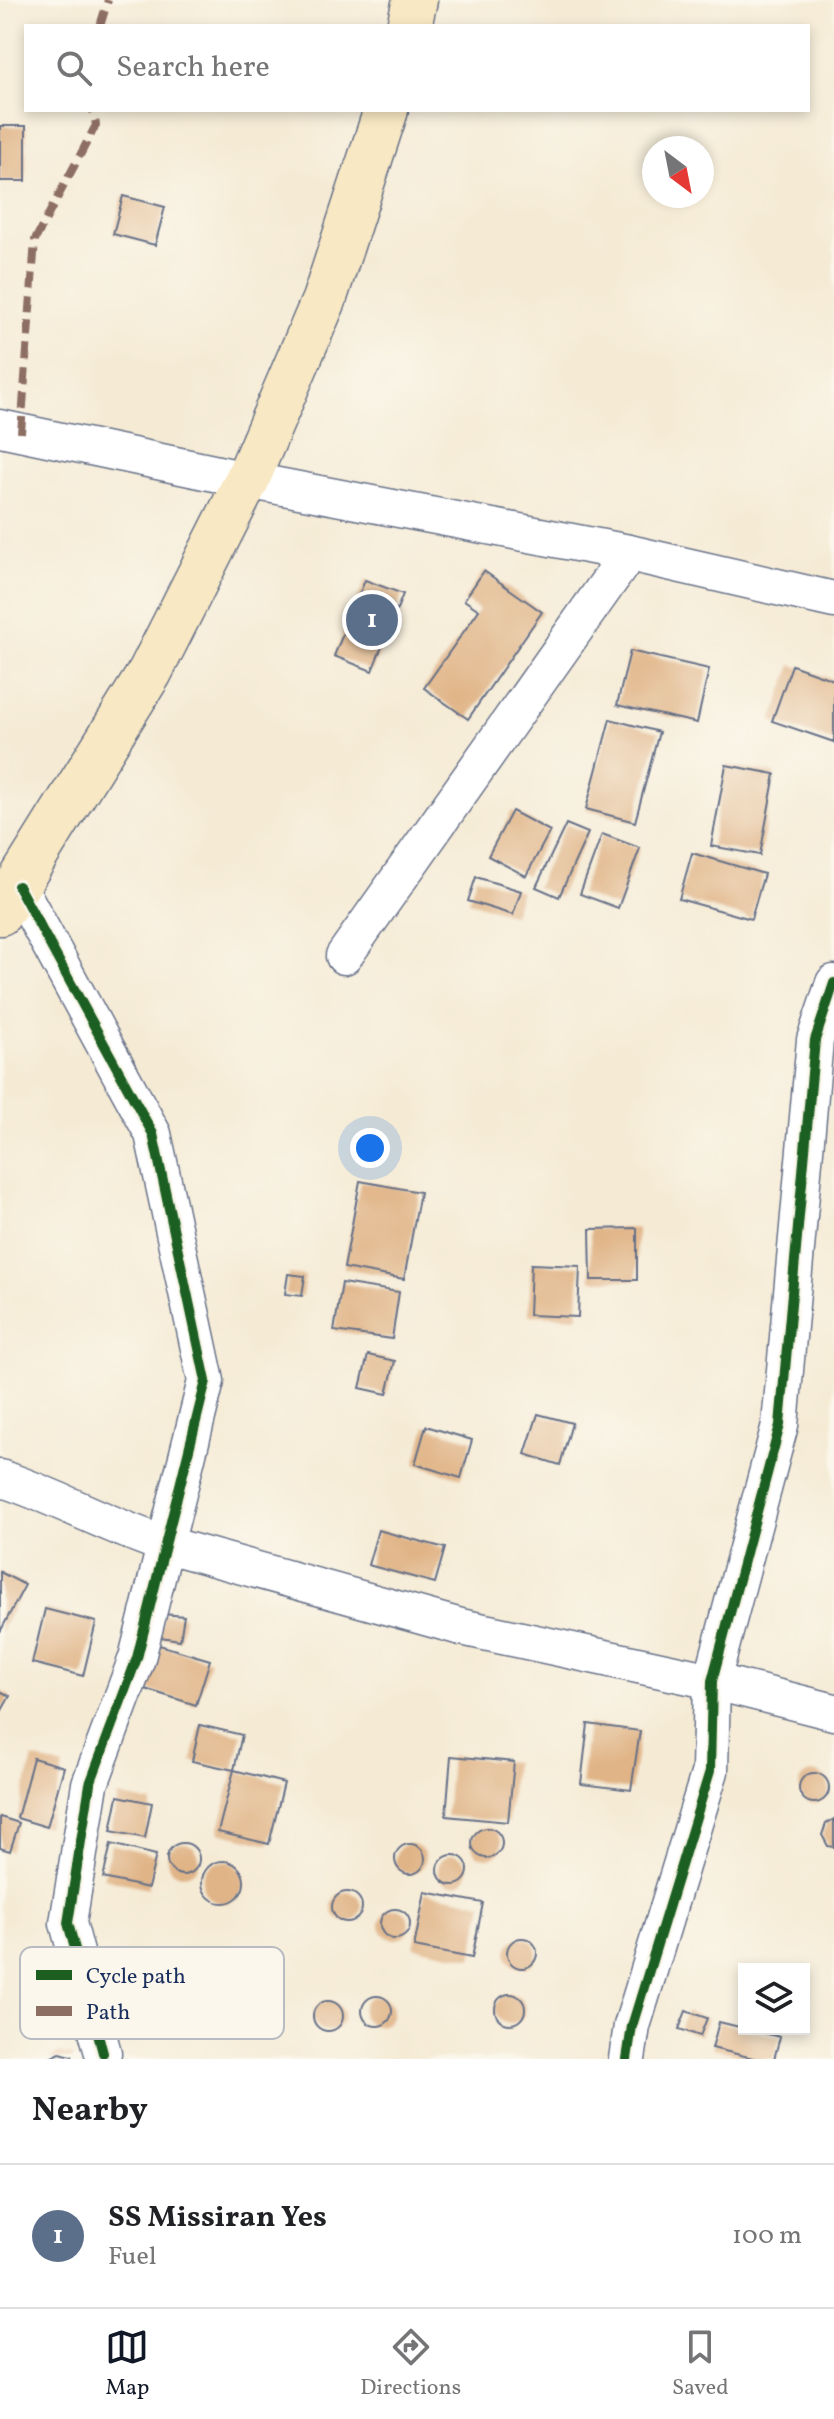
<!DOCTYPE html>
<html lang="en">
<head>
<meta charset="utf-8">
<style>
  :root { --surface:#fff; --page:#f2f2f2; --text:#202124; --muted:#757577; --line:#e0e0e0; --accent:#111827 }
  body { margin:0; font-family:Vollkorn,serif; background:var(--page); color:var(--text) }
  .controls { position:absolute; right:24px; bottom:24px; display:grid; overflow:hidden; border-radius:0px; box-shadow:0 4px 12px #0003 }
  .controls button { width:72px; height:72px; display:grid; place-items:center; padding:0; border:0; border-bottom:2px solid var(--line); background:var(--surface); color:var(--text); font:40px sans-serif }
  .compass { position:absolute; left:642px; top:136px; width:72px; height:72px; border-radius:50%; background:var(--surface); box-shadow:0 4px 12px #0003; rotate:148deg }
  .you { position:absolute; left:370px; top:1148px; width:28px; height:28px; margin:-20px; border:6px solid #fff; border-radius:50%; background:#1a73e8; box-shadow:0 0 0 12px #1a73e833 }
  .badge { display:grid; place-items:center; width:52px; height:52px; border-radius:50%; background:var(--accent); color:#fff; font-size:26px; font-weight:700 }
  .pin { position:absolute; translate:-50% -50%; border:4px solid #fff; box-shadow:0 2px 8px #0006 }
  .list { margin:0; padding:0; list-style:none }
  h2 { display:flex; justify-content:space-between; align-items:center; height:104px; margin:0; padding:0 32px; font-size:34px }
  h2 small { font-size:26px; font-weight:400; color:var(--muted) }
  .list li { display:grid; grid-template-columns:52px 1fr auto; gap:24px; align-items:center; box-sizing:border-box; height:144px; padding:0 32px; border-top:2px solid var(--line) }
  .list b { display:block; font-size:30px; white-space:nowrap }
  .list p { margin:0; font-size:26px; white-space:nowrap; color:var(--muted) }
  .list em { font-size:26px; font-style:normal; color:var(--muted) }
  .icon { flex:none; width:44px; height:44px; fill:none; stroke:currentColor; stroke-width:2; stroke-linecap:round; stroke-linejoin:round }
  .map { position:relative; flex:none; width:834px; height:2059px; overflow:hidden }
  .search { position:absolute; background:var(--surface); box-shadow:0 4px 12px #0003; left:24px; right:24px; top:24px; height:88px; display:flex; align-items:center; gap:20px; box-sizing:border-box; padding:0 28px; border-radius:0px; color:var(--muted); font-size:30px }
  .sheet { height:248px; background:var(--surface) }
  nav { display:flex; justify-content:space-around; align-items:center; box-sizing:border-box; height:112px; border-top:2px solid var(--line); background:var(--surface); font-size:22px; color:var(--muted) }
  nav a { display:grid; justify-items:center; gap:4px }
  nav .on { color:var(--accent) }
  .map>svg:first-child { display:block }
</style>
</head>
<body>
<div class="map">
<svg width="834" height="2059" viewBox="0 0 834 2059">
  <rect width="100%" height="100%" fill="#fbf7ec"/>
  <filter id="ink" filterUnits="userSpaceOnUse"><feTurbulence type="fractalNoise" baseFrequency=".0125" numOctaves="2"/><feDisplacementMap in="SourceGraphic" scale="16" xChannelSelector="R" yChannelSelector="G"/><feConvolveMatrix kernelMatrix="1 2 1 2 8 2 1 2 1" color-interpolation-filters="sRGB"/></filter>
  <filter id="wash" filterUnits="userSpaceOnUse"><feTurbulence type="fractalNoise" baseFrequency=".006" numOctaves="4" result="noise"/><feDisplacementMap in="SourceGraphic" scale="32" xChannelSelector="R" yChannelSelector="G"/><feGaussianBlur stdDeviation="1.8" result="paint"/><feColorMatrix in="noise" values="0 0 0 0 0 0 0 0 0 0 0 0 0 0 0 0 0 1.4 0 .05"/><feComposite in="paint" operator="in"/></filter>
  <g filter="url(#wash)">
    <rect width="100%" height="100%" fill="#f5ebd5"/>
    <g id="blocks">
      <g fill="#e0b486">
        <rect x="0" y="126" width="26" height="55"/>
        <path d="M123,196L165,207L155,245L113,234Z"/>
        <path d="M484,571L542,612L468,719L424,688L479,610L464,600Z"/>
        <path d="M365,580L403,594L372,671L334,656Z"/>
        <path d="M630,651L709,669L697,723L617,705Z"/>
        <path d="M792,665L834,680V742L772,721Z"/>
        <path d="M610,719L659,732L635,822L586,809Z"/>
        <path d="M726,765L775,774L760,855L711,846Z"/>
        <path d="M512,811L550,831L526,876L488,856Z"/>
        <path d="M566,824L588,833L559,897L536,887Z"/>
        <path d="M602,834L640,848L618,908L580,894Z"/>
        <path d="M692,853L764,874L751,919L679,899Z"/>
        <path d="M476,877L521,891L513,915L468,901Z"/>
        <path d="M360,1181L420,1192L404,1279L344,1268Z"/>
        <path d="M637,1228V1280H591L590,1229Z"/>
        <path d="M531,1264L580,1266L578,1317L529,1315Z"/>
        <path d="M288,1274L305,1276L302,1296L285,1294Z"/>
        <path d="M342,1283L399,1292L392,1339L334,1331Z"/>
        <path d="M368,1355L395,1361L387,1394L360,1388Z"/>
        <path d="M538,1414L572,1423L560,1465L525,1454Z"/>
        <path d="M426,1426L472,1440L461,1478L415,1464Z"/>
        <path d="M378,1530L445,1548L435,1583L368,1565Z"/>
        <path d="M0,1572L25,1585L0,1632Z"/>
        <path d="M45,1609L96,1622L83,1676L32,1663Z"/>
        <path d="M163,1614L184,1616L180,1640L160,1637Z"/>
        <path d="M159,1645L210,1660L196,1705L145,1689Z"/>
        <path d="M0,1691L10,1696L0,1714Z"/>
        <path d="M588,1724L640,1731L631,1790L581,1784Z"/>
        <path d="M200,1725L242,1735L234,1770L192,1761Z"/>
        <path d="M451,1756L514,1762L508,1822L446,1816Z"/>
        <path d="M33,1758L64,1767L47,1827L17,1818Z"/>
        <path d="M234,1770L284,1783L269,1844L218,1832Z"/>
        <circle cx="814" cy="1788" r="15"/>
        <path d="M118,1796L152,1803L145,1838L111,1831Z"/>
        <path d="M0,1817L19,1823L10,1851L0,1848Z"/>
        <path d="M834,1819V1847L828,1846L822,1835L826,1824Z"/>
        <circle cx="487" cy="1843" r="15"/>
        <circle cx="183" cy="1859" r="16"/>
        <path d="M111,1844L156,1855L148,1888L103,1878Z"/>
        <circle cx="410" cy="1859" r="15"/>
        <circle cx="453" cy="1870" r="15"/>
        <circle cx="223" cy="1882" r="21"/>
        <path d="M425,1892L483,1903L472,1958L414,1947Z"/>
        <circle cx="347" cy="1907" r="15"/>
        <circle cx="395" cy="1924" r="15"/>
        <circle cx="522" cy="1953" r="15"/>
        <circle cx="510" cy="2009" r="15"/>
        <circle cx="377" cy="2011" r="15"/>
        <circle cx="328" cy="2016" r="15"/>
        <path d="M686,2011L707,2018L700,2036L679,2029Z"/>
        <path d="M719,2022L780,2037L774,2059H757L712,2048Z"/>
        <path d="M60,2053L72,2056L73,2059H48Z"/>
      </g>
    </g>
  </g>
  <g filter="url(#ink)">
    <use href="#blocks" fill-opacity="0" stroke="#677188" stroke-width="2"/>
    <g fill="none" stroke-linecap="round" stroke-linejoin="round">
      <defs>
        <g id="minor">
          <path d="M0,428L247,480L629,553L834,600"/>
          <path d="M18,886L153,1134L206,1381L137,1658L90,1784L68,1923L103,2053"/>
          <path d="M344,956L629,553"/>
          <path d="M0,1478C56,1496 108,1526 164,1544L461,1627L712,1681L834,1712"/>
          <path d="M627,2059L632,2026L710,1771L712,1681L780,1425L815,1040L834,983"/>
        </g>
        <g id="secondary">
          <path d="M409,26L415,0"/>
          <path d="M0,913L150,672L247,480L324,300L386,110"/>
        </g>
      </defs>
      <use href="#minor" stroke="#677188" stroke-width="39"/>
      <use href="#secondary" stroke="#677188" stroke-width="47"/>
      <use href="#minor" stroke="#fff" stroke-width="36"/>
      <use href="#secondary" stroke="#f8e8c3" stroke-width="44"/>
      <g stroke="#8d6e63" stroke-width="8" stroke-dasharray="16 8" stroke-linecap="butt">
        <path d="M100,26L108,0"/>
        <path d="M21,433L35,240L96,125L93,110"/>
      </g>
      <defs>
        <g id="cycleway">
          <path d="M18,886L153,1134L206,1381L137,1658L90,1784L68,1923L103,2053"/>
          <path d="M627,2059L632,2026L710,1771L712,1681L780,1425L815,1040L834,983"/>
        </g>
      </defs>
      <use href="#cycleway" stroke="#fbf7ec" stroke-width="15"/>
      <use href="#cycleway" stroke="#1b5e20" stroke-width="10"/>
    </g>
  </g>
  <rect x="20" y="1947" width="264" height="92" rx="12" fill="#fbf7ec" stroke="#b8bbc1" stroke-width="2"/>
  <rect x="36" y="1970" width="36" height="10" fill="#1b5e20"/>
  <rect x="36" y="2006" width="36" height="10" fill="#8d6e63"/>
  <g font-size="22" fill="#1b2f5e">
    <text x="86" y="1983">Cycle path</text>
    <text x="86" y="2019">Path</text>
  </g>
</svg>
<div class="controls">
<button><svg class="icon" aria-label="layers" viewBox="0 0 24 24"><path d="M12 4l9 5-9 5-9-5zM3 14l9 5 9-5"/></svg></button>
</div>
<svg class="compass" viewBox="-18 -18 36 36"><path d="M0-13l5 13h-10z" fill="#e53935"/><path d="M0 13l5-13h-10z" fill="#757577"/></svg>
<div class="you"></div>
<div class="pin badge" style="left:372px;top:620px;background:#5c6f8a">1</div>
<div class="search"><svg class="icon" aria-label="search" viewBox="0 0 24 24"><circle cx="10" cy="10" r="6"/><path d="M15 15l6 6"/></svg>Search here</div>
</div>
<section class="sheet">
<h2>Nearby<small></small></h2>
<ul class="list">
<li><span class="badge" style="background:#5c6f8a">1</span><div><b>SS Missiran Yes</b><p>Fuel</p></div><em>100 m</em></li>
</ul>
</section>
<nav>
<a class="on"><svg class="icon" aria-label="map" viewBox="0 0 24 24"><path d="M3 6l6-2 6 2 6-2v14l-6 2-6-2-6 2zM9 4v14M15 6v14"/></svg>Map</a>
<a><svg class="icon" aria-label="directions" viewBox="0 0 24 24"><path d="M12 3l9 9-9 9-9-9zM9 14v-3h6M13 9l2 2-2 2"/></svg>Directions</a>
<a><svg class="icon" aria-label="saved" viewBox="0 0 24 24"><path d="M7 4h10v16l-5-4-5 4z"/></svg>Saved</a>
</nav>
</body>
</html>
